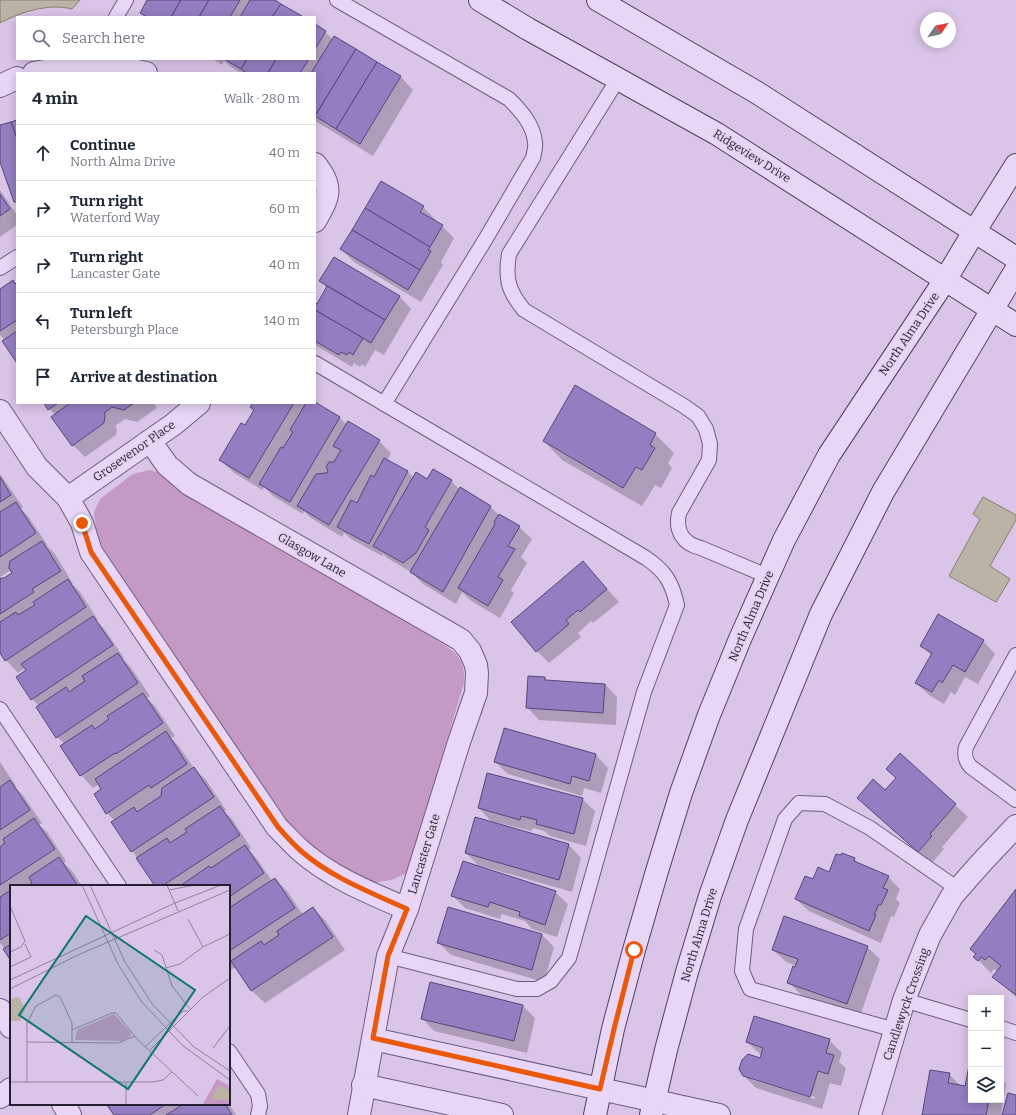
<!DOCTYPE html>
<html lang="en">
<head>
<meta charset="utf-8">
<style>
  :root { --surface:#fff; --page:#f2f2f3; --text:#1f2937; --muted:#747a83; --line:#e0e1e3 }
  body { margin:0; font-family:Bitter,serif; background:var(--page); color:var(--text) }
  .controls { position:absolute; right:12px; bottom:12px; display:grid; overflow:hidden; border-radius:0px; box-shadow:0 2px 10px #0003 }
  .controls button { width:36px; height:36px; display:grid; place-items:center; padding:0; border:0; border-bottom:1px solid var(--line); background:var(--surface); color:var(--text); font:20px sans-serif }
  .compass { position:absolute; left:920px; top:12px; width:36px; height:36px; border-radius:50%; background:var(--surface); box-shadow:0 2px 10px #0003; rotate:56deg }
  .stop { position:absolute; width:12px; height:12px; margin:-9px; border:3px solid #ea580c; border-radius:50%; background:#fff }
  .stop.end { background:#ea580c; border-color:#fff; box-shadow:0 1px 4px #0008 }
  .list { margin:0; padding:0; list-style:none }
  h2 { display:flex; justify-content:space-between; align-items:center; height:52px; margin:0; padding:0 16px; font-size:17px }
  h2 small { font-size:13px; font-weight:400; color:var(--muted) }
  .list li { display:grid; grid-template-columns:26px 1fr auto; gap:12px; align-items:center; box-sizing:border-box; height:56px; padding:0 16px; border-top:1px solid var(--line) }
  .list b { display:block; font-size:15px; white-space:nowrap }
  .list p { margin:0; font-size:13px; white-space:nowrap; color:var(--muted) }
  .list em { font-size:13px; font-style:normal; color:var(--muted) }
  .icon { flex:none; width:22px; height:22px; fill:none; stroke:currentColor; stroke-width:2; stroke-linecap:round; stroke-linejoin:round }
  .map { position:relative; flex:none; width:1016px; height:1115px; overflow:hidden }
  .search { position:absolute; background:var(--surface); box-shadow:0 2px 10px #0003; left:16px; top:16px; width:300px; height:44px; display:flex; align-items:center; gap:10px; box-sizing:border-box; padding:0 14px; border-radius:0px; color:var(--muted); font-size:15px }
  .panel { position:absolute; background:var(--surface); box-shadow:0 2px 10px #0003; left:16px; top:72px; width:300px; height:332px; border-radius:0px }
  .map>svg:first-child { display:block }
</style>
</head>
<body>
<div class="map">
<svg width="1016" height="1115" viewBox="0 0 1016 1115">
  <rect width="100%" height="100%" fill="#dac4e7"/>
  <path fill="#c499c3" d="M150,470L166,475L180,487L446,646C461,657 465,664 464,683L407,873L391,880L373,883L340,867L298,837L102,547L96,530L94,512L100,499L133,474Z"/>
  <g fill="#bbb3a5" stroke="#887f6d">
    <path d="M0,0H80L72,9C48,3 21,12 0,23Z"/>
    <path d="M983,497L1016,515V520L990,566L1010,579L996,602L949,576L980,519L973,514Z"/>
  </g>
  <g fill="#0003" fill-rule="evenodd">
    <path d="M148,0H273L301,17H146L141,13Z"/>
    <path d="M315,26L325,32L333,40L335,37L401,77L413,90L373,156L315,121V73H241L231,67L224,61L222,65L212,59H315Z"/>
    <path d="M381,182L423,207L436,220L434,222L442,226L454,238L441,262L443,265L421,302L354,262L341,249Z"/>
    <path d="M0,190L17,215V225L0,237Z"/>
    <path d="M13,281L16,284L17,283V362L5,340L0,335V290Z"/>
    <path d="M321,281L399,296L411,309L384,355L375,350L365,367L362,364L360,367L354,363L352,367L315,345V304L317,305L327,288Z"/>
    <path d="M576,387L655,434L674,453L668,463L672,468L661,488L655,485L642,506L562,460L544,441Z"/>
    <path d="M45,403H155L154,404L157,408L137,422L125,419L115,426L117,429L116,435L85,457L73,445L55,415Z"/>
    <path d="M254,403H314L339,417L347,425L379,441L391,453L387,461L408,472L414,478L451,481L460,490V489L491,507L499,515L519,527L532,539L521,557L527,563L511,590L514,593L500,618L471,601L462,592L456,604L423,584L411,572L387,558L383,554L382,556L351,539L344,533L342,537L311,518L304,511L303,514L273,496L264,487L262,490L233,472L220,460L246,426L255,411Z"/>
    <path d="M0,474L23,507L21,509L28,516L48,546H47L55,554L73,584H72L80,592L98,620L97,621L105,630L124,658L123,659L130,666L150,696L147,698L155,706L175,736L171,738L178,745L194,768L206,780L226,810L224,811L232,819L251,848L249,850L257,859L272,881L275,879L287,891L303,915L313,908L325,920L345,950L265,1003L252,991L236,967L229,971V886H156L138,858L132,851L115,821L107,813L95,795L103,789L99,784L93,788L81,775L62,746L65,744L57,737L39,706L32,699L27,671L26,668L18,673L6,660L0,651V579H5L13,574L11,570L0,577Z"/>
    <path d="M583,562L619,602L593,623L591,621L578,633L581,637L549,663L537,651Z"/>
    <path d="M983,641L995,654L978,684L965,677L955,695L951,692L944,704L929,695L916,683L932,656L921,645Z"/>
    <path d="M545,678L548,681L605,684L617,697L616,725L539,720L527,707Z"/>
    <path d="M505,729L596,755L608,768L601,793L584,788L582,796L508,774L495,762Z"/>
    <path d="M900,754L968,817L942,847L944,849L931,864L858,798L885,791L897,778Z"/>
    <path d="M0,762L16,786L15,787L22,794L42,823L39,825L47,832L66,861L64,863L72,871L82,886H11V959L5,949L0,943Z"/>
    <path d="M582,799L595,811L586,846L550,836L544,831L533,828L532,831L491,821L479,808Z"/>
    <path d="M475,819L569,845L581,858L572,892L478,865L466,853Z"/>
    <path d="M854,859L861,865L888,877L900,889L896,899L900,903L894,917L891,916L881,943L809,911L796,899L813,880Z"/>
    <path d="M1016,891V997L994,977L998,972L994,969L991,973L975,957Z"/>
    <path d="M555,892L568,904L557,937L532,929L525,921L502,914L500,919L465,908L452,895Z"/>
    <path d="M541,934L554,947L544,982L451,955L439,943Z"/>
    <path d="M867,947L880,959L860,1016L801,995L789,982L797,966L786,962L773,950Z"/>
    <path d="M523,1006L535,1018L527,1053L434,1031L422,1018Z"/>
    <path d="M829,1040L842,1053L839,1062L846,1068L841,1086L830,1083L822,1109L756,1088L744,1076L761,1059L762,1055L760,1054L747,1042ZM752,1078L815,1097V1099L752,1080Z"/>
    <path d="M971,1067V1100H1001V1079L1006,1084L1001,1115H923L949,1074L961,1086L966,1087Z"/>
    <path d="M108,1104H229L236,1115H115Z"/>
  </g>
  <g fill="#947ec1" stroke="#56467b">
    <path d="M147,0H181L171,17H147L140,13Z"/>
    <path d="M181,0H209L199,17H171Z"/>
    <path d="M209,0H240L230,17H199Z"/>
    <path d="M250,0H275L281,4L272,17H240Z"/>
    <path d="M281,4L302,16L301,17H272Z"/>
    <path d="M315,24L326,31L315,49Z"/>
    <path d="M334,36L356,49L315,116V73H311Z"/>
    <path d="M356,49L377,62L336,129L315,116Z"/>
    <path d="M224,59H247L241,69Z"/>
    <path d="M247,59H276L268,73H247L241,69Z"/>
    <path d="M276,59H309L300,73H268Z"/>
    <path d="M377,62L401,76L360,144L336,129Z"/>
    <path d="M17,120V139L11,122Z"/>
    <path d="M11,122L17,139V202H14L0,162V125Z"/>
    <path d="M381,181L424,206L420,212L443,225L430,247L365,208Z"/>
    <path d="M0,194L10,209L0,216Z"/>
    <path d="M365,208L430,247L428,250L431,251L420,270L352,230Z"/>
    <path d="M352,230L420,270L408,290L340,249Z"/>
    <path d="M334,257L400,296L385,320L319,281Z"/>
    <path d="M13,280L15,284L17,282V320L0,331V289Z"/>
    <path d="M327,286L385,320L371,343L315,310V302L317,304Z"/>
    <path d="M315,310L363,338L353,355L349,352L347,355L341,352L339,355L315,341Z"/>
    <path d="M17,331V363L2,341Z"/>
    <path d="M575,385L656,433L650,445L655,448L642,470L636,467L623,488L543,441Z"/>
    <path d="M315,402L340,417L290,502L259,484L281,447L283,448L293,432L290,430L306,403Z"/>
    <path d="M44,403H58L48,410Z"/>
    <path d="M70,403H134L124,410L112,407L104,413L105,415L104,423L72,446L51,417Z"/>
    <path d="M253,403H294L249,478L219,460L241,423L245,425L254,410L250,407Z"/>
    <path d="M348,421L380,440L329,525L297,506L316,474L327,473L328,471L326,467L329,462H334L341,450L333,446Z"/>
    <path d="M384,458L408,471L369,544L337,527L351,500L357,503L371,475L374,477Z"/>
    <path d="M433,469L452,480L425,527L429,530L416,553L403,563L373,546L416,472L427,479Z"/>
    <path d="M0,477L11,495L0,502Z"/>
    <path d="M460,487L491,506L443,592L410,572Z"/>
    <path d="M16,502L36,533L0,557V512Z"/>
    <path d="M499,514L520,526L508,546L515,549L498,577L503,580L488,606L458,588L495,524L494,522Z"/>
    <path d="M42,541L61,571L32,589L34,592L0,614V578H4L12,573L9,568L10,561Z"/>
    <path d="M583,561L607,589L580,612L578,610L566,620L569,624L536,652L511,622Z"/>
    <path d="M68,579L86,607L5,661L0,653V622L16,612L18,615L35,605L33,602Z"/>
    <path d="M938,614L984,640L965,672L953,665L942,683L939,680L932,692L915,683L932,653L920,646Z"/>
    <path d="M93,616L113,645L31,700L16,677L26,670L21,664Z"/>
    <path d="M118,653L138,683L56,738L36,707L66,687L69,692L85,681L82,676Z"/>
    <path d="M528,676L545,677V680L605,684L603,713L526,708Z"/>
    <path d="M143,693L163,723L116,754L115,753L80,776L60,746L92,725L95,729L109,719L107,716Z"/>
    <path d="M504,729V728L596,754L589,781L572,776L570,784L494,762Z"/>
    <path d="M166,731L187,764L151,788L149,785L106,814L94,794L101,789L95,779Z"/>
    <path d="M900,753L956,804L930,834L932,836L918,852L857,798L873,779L885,790L896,778L886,769Z"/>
    <path d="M194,767L214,797L131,852L111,822L134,807L137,812L161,796L162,788Z"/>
    <path d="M487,773L583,798L574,834L536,824L537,820L521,816L520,820L478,808Z"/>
    <path d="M10,780L30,810L0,830V787Z"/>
    <path d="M220,806L240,835L162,886H155L136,858L167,838L170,843L187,832L185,829Z"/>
    <path d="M475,817L569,844L559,880L465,853Z"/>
    <path d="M34,818L55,849L0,885V847L5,843L3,839Z"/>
    <path d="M245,845L264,873L229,897V886H180L209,866L211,868Z"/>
    <path d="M842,853L855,858L854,861L889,876L883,888L888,890L881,905L879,904L874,915H876L869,931L795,899L805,876L813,879L818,867L829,872L836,854L841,855Z"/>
    <path d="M59,857L78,886H27L32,883L29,877Z"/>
    <path d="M463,861L556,891L545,925L519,916L520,912L490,902L488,907L451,896Z"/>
    <path d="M275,878L295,908L229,951V908Z"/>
    <path d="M1016,889V995L992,977L1001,966L989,956L985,960L981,957L978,961L973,957L976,954L970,949Z"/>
    <path d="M11,890V933L0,940V897Z"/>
    <path d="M313,907L333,937L251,991L231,961L261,941L264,945L279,935L277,931Z"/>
    <path d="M448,907L542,934L532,970L437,943Z"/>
    <path d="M784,916L868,946L847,1004L787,983L793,966L795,967L798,959L772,950Z"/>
    <path d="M11,944V961L3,949Z"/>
    <path d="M430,982L523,1005L514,1041L421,1019Z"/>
    <path d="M754,1016L830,1039L826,1053L834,1055L828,1074L818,1071L810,1097L743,1076L739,1069L742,1060L748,1054L760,1058L763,1048L746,1042Z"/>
    <path d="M969,1066H971V1100H989L986,1115H922L930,1070L950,1073L948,1083L965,1086Z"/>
    <path d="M1008,1093L1016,1095V1115H1002Z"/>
    <path d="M106,1104H166L150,1115H114Z"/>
    <path d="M184,1104H225L232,1115H166Z"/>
  </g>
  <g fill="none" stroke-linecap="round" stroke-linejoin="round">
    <defs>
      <g id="service">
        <path d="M337,0L509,99C521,111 533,124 535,142C536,147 534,153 533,158L485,240L384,404"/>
        <path d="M116,17L126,0"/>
        <path d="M618,79L509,254C505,278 508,291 524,310L684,406L698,416L706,429L710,444L709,460L679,513C675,531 683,544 701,548L767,576"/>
        <path d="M0,268L17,257"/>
        <path d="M315,363L646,558C665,571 672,582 677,605L644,692L569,958L551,981L537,989H517L388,956"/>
        <path d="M1016,655L966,747C964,755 965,761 971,767L1016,800"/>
        <path d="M0,709L119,886"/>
        <path d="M904,1000L971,1020"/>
        <path d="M1001,1028L1016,1033"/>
        <path d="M895,1030L750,989L742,971L746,929L785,819L799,803L825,804L870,828L958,889"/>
        <path d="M229,1051L258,1094L260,1106L258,1115"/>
      </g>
      <g id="minor">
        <path d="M34,73C74,65 107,63 146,73"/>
        <path d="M0,86L17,78"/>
        <path d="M315,164C334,187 329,197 315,221"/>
        <path d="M0,411L37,467L68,498L82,523L91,552L277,827C285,835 293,844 301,851C332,878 370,893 407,909"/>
        <path d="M150,441L167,465L189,484L449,633L461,640L470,651L476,665L477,673L476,693L459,742L407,909L388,956L359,1115"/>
        <path d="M68,498L174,424L199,403"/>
        <path d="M0,1010L11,1027"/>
        <path d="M373,1039L719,1115"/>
        <path d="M363,1085L502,1115"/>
        <path d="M0,1097L11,1089"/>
        <path d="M63,1104L70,1115"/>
        <path d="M870,1115L904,1000L930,935L952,896L982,862L1016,826"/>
      </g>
      <g id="secondary">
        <path d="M480,0L528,29L717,134L1016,325"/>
        <path d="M598,0L756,92L1016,258"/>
        <path d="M595,1115L613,1029L634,950L657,871L681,793L709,715L740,639L784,540L829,455L945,280L974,232L1016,165"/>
        <path d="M651,1115L666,1050L687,972L710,896L737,820L821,614L883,492L1016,270"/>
      </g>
    </defs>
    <use href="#service" stroke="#6c5d80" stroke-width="16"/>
    <use href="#minor" stroke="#6c5d80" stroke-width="24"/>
    <use href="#secondary" stroke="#4e4061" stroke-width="24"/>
    <use href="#service" stroke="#e8d6f4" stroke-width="14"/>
    <use href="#minor" stroke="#e8d6f4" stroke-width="22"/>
    <use href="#secondary" stroke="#e8d6f4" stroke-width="22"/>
  </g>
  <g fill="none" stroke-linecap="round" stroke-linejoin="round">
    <path stroke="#ea580c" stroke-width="5" d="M82,523L91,552L278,827C285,835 293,844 301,851C332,878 370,892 407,909L388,956L373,1038L600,1089L614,1029L634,950"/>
  </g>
  <g text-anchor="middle" stroke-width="3.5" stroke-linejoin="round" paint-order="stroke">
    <g font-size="12" fill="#261f31" stroke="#e5d2f0">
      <text transform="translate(752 156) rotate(32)" y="4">Ridgeview Drive</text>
      <text transform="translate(909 334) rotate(-56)" y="4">North Alma Drive</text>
      <text transform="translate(134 451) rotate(-35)" y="4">Grosevenor Place</text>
      <text transform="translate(312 555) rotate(30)" y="4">Glasgow Lane</text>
      <text transform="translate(751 616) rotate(-67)" y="4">North Alma Drive</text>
      <text transform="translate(424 854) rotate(-73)" y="4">Lancaster Gate</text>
      <text transform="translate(699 935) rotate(-73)" y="4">North Alma Drive</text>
      <text transform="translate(906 1004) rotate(-71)" y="4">Candlewyck Crossing</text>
    </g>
  </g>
  <g transform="translate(10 885)">
    <rect width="220" height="220" fill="#dac4e7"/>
    <path d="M104,129L121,148L120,152L111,156L65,155L67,145ZM207,194L220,201V219H193Z" fill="#c499c3"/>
    <path d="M5,112L10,113L15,124L10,136H0V115ZM209,200L220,206V215L201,214Z" fill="#bbb3a5"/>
    <path fill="none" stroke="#92829e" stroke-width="1" d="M72,0L108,79L131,116L172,160L220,195M80,0L115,77L143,120L184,162L220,186M157,0L168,26M159,5L185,0M0,21L15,56L11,62L0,67M178,34L193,62M144,65L152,70L162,101L180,124M0,82L21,72L15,59M156,83L170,79L193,62L220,49M0,95L165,18L211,0M0,104L70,69L220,5M62,145L102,128H106L128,155L188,211M17,157L108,158L125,151M135,162L173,126H178M203,163L220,141M139,166L193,112L220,93M0,197H143L153,195L162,187M17,197V138L26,121L46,110L50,112L62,138V157M116,220V197"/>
    <path fill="#0f766e" fill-opacity="0.15" stroke="#0f766e" stroke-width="2" d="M76,31L185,105L118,204L9,130Z"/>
    <rect width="220" height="220" fill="none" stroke="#261f31" stroke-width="2"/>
  </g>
</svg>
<div class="controls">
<button>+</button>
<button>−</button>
<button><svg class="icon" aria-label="layers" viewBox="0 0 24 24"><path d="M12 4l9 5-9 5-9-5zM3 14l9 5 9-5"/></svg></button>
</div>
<svg class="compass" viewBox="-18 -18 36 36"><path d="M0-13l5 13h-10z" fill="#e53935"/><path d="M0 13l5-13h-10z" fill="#747a83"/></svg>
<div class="stop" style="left:634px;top:950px"></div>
<div class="stop end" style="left:82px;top:523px"></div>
<div class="search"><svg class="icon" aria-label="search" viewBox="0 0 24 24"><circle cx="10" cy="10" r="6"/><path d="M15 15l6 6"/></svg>Search here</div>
<section class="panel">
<h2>4 min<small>Walk · 280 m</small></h2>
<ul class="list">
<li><svg class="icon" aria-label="ahead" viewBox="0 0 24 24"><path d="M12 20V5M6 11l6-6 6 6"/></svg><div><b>Continue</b><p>North Alma Drive</p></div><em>40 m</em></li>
<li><svg class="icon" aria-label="right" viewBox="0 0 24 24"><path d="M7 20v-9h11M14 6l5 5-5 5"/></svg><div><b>Turn right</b><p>Waterford Way</p></div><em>60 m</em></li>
<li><svg class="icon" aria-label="right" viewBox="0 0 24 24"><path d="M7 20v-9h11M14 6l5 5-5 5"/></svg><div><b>Turn right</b><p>Lancaster Gate</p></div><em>40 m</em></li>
<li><svg class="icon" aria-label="left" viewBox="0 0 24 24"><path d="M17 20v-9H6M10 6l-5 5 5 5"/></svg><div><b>Turn left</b><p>Petersburgh Place</p></div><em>140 m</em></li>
<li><svg class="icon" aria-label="arrive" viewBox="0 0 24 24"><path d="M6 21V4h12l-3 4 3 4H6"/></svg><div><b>Arrive at destination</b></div></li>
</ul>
</section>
</div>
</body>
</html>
